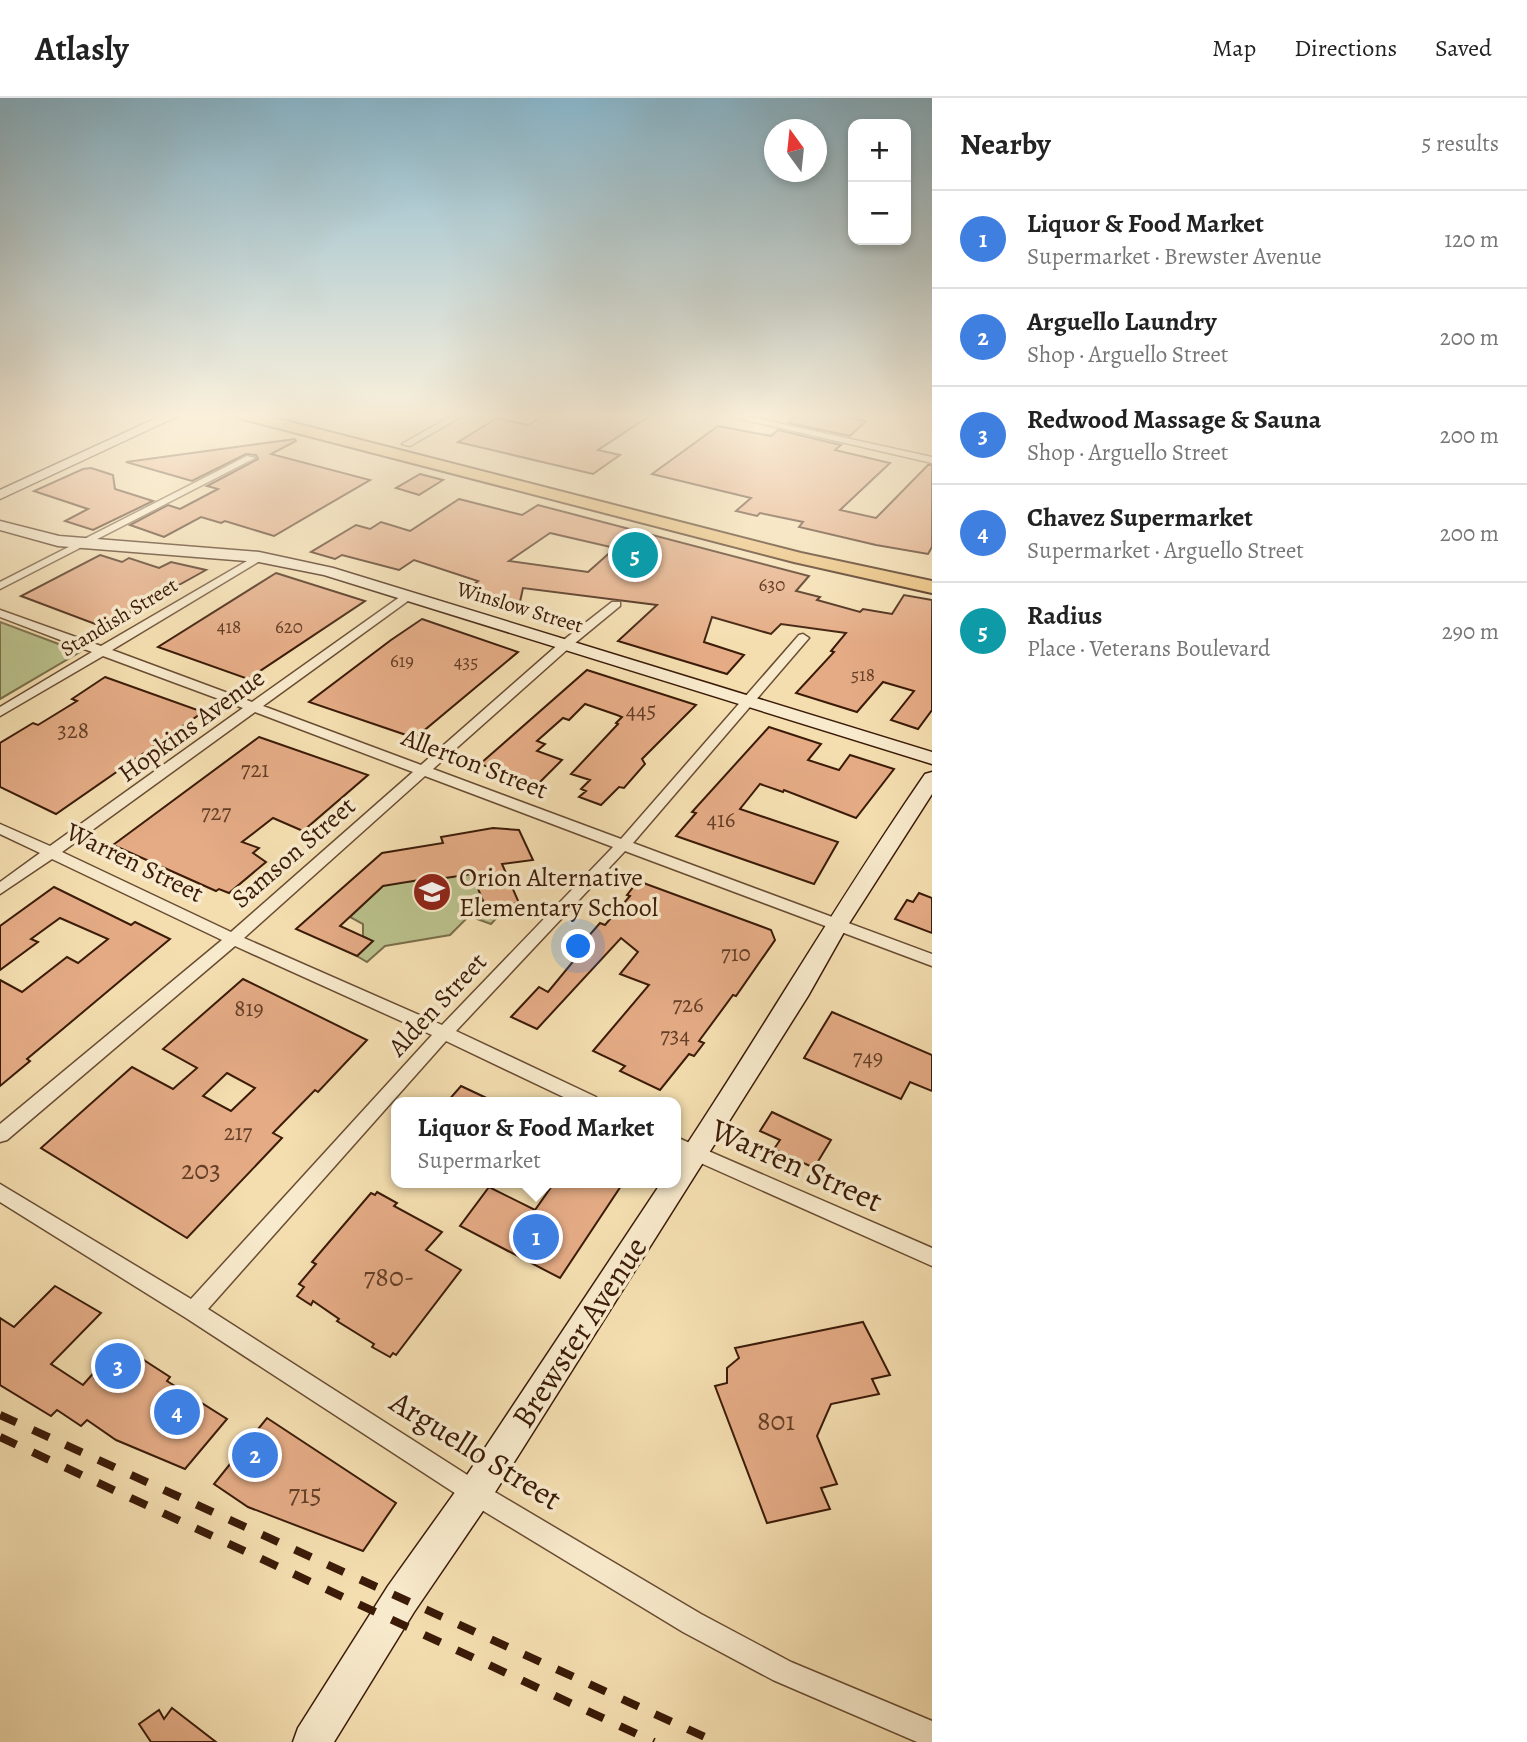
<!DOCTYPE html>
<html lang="en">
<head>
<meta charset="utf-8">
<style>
  :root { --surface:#fff; --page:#f6f6f6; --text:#222; --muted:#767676; --line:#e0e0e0; --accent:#8f2418 }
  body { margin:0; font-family:Alegreya,serif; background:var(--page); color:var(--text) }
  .controls { position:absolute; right:21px; top:21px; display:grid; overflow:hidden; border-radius:14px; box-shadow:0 4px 10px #0003 }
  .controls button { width:63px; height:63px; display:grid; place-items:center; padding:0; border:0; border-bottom:2px solid var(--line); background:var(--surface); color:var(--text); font:35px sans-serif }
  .compass { position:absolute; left:764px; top:21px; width:63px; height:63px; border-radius:50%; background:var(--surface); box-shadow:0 4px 10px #0003; rotate:345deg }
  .you { position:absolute; left:579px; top:849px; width:24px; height:24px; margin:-18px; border:5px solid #fff; border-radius:50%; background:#1a73e8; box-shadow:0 0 0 10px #1a73e833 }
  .badge { display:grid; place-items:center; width:46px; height:46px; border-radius:50%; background:var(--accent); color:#fff; font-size:23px; font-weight:700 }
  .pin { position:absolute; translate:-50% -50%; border:4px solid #fff; box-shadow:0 2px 7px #0006 }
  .popup { position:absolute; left:391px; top:999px; width:290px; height:91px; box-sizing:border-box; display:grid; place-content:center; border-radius:14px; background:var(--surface); filter:drop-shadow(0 2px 5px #0005); font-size:23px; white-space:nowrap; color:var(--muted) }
  .popup b { font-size:26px; color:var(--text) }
  .popup::after { content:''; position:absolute; left:50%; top:100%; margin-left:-14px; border:14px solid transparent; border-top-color:var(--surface) }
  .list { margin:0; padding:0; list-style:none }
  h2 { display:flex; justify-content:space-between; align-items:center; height:91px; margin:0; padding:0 28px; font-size:30px }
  h2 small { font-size:23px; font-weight:400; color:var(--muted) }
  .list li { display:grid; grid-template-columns:46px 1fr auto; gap:21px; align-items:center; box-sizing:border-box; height:98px; padding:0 28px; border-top:2px solid var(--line) }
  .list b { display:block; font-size:26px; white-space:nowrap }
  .list p { margin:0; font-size:23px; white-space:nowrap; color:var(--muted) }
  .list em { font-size:23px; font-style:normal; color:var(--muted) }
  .map { position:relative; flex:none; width:932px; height:1644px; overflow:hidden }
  header { display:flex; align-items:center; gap:42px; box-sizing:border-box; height:98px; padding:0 35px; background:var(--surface); border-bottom:2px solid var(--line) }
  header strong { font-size:33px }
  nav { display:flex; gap:38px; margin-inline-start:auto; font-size:24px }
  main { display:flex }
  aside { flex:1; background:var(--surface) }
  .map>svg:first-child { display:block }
</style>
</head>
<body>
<header>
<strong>Atlasly</strong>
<nav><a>Map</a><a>Directions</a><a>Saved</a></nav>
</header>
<main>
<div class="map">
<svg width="932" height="1644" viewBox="0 0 932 1644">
  <rect width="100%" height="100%" fill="#f4deb0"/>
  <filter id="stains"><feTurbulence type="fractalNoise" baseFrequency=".00286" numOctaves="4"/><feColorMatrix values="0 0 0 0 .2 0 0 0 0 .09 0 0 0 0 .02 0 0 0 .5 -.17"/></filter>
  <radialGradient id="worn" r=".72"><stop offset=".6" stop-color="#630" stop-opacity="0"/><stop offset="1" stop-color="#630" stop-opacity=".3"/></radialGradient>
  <g fill="#bac18c" stroke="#7a6e4a" stroke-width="2">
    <path d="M0,524L80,554L0,601Z"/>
    <path d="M470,771L486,810L509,806L491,826L469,818L450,837L385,848L367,864L357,858L372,843L363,838V826L350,819L385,786L453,779Z"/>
  </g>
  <g fill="#e4ab85" stroke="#3b1b08" stroke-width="2" fill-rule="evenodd">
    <path d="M545,317H651L598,352L620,357L593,376L458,344L497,320L528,327Z"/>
    <path d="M796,317H837L866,323L850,338L788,325Z"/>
    <path d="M718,328L771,338L778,332L841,347L835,352L890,365L840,412L876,420L928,367H932V449L928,456L876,447L799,429L803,424L760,415L757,418L736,413L751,400L652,376Z"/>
    <path d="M295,341L296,343L271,356L370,382L274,438L225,423L221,425L201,419L164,439L130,427L168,407L180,411L218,391L207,388L258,361L256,357L246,356L192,383L126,364Z"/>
    <path d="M91,370L113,377L115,391L153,403L93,432L65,423L88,411L34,393L83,371Z"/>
    <path d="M420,376L443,382L419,397L396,390Z"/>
    <path d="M459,401L522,417L538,407L809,478L796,493L820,499L817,502L860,514L863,511L892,516L904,497L932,502V612L918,631L891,622L914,593L883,584L857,614L796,595L834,554L831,553L846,535L781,526L771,536L712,519L704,544L744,557L727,576L618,543L657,507L523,490L518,513L462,495L478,483L414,462L399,472L342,457L335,461L311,454L356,427L370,431L381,424L410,433ZM550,435L615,450L588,474L509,463Z"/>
    <path d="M100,457L122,464L129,460L159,470L171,464L206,472L103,529L21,498Z"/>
    <path d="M276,475L365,503L248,581L158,549Z"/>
    <path d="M422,521L518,554L415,640L309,604L391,542Z"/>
    <path d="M587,572L696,607L642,661L645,666L624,690L619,689L601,707L579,699L586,693L581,691L590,682L571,676L618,626L616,625L622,619L617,617L585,606L569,622L563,620L537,643L545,646L537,653L562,662L537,687L480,666Z"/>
    <path d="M105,579L203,614L56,716L0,689V645L33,625L38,627L77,603L72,601Z"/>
    <path d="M769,629L821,646L808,662L839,672L850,657L894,671L856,720L784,692L783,694L760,686L740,711L838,744L814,786L676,738L696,715L692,714Z"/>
    <path d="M259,639L368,677L303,733L273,720L242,744L259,750L253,755L266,764L229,795L219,791L216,793L113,747Z"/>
    <path d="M493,730L519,732L533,762L502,766L519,805L486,810L472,776L438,781L437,779L383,788L340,828L373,843L357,858L296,831L382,755L443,745L441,739Z"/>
    <path d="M638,783L771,832L775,842L736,898L733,897L699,943L704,945L694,958L689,956L660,992L620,973L625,968L593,953L649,887L620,876L638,854L621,840L537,931L511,919L539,889L548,894L590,843L586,841L600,825L605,827L630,798L627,797Z"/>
    <path d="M54,789L131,827L135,824L170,841L27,961L30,963L0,988V882L22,894L67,859L78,865L108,841L60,820L31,841L38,844L0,872V828Z"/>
    <path d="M919,795L932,800V835L895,821L907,802L913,804Z"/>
    <path d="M243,881L367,942L318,994L315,992L273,1035L282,1040L187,1140L41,1050L132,969L173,991L197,970L163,951ZM227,975L255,990L231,1013L203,998Z"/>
    <path d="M832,914L932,957V993L910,984L901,1001L804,960Z"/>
    <path d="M461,988L495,1004H447Z"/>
    <path d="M772,1014L831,1042L814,1070L774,1051L780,1042L760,1033Z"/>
    <path d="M554,1085H623L560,1180L460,1128L489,1089L535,1112Z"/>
    <path d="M377,1094L397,1105L394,1108L442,1134L426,1152L461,1172L396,1257L393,1255L390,1259L372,1249L374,1246L337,1223L339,1221L313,1203L311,1207L297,1198L304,1189L299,1186L316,1166L312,1164L371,1095L375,1097Z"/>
    <path d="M55,1188L101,1215L51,1266L83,1287L119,1246L170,1279L167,1283L227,1321L185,1371L116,1342L87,1322L81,1328L57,1312L51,1318L0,1287V1220L14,1229Z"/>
    <path d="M863,1224L890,1277L872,1281L879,1296L831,1306L817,1338L837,1386L821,1390L830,1411L767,1425L715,1288L727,1285V1270L739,1260L735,1250Z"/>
    <path d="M267,1320L396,1405L363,1453L248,1409L214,1386Z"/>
    <path d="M172,1610L216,1644H151L139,1626L159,1612L164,1621Z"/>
  </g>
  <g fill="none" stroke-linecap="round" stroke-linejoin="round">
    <defs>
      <g id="street">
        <path d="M453,317H464L410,348L402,346Z"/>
        <path d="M724,317H741L932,359V365Z"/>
        <path d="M247,358L255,360L0,491V484Z"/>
        <path d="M259,456L263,457V461L112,552L252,604L404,496H412V500L263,608L421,667L561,544L612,504H620V508L569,550L433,671L621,741L799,537L803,536L809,540L633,745L932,856V868L625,753L456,933L596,999L599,1004H574L446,943L208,1211L483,1387L701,1516L791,1564L932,1623V1644H917L773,1582L683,1534L467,1403L186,1220L0,1104V1086L191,1201L432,937L235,848L7,1042L0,1044V1026L222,842L52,761L0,796V784L40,755L0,736V726L50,748L243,610L103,558L0,618V609L92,554L0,519V512L101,548ZM255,614L413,674L231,834L62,754ZM425,678L613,749L442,927L244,840Z"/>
        <path d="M676,1039L932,1150V1168L676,1054Z"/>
      </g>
      <g id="secondary">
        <path d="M163,317H180L0,401V392Z"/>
        <path d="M0,423L59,438L259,454L333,470L932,654V666L324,477L259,464L58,448L0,432Z"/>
        <path d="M932,674V696L848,827L808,898L487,1407L414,1514L334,1644H293L298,1630L388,1488L463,1383L661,1085H676V1063C761,935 838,802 925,676Z"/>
      </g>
      <path id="primary" d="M237,317H263L801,455L932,483V495L794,464L239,320Z"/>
    </defs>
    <use href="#street" stroke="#694c32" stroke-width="3"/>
    <use href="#secondary" stroke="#3b1b08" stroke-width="3"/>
    <use href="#primary" stroke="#3b1b08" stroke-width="4"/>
    <use href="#street" fill="#f8eacc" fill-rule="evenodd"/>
    <use href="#secondary" fill="#f8eacc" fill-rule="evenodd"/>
    <use href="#primary" fill="#eabf78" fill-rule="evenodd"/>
    <g stroke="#3b1b08" stroke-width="8" stroke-dasharray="18 18" stroke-linecap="butt">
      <path d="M0,1317L716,1644"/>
      <path d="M0,1339L654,1644"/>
    </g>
  </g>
  <linearGradient id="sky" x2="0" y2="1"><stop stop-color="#89b8ce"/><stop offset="0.58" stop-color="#faf0db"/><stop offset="1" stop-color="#faf0db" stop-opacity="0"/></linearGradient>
  <rect width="932" height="547" fill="url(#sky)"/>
  <defs>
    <symbol id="school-disc" viewBox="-11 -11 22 22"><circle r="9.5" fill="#8f2418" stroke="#f8eacc"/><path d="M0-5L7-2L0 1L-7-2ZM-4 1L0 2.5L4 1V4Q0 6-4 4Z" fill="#fff"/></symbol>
  </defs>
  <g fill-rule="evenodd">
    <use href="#school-disc" x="410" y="772" width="44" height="44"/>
  </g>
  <g text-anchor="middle" stroke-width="7" stroke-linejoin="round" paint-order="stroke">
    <g font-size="19" fill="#653f27">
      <text x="772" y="493">630</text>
      <text x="229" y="535">418</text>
      <text x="289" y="535">620</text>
      <text x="402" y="569">619</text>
      <text x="466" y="570">435</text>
      <text x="863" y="583">518</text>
    </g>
    <g font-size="21" fill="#3b1b08" stroke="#f8eacc">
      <text transform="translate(520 509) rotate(17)" y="7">Winslow Street</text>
      <text transform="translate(119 519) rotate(-31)" y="7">Standish Street</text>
    </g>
    <g font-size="23" fill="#653f27">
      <text x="641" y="620">445</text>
      <text x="73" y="640">328</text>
      <text x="255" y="679">721</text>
      <text x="216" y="722">727</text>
      <text x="721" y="729">416</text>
      <text x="736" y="863">710</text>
      <text x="688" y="914">726</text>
      <text x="249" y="918">819</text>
      <text x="675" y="945">734</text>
      <text x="868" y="967">749</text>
      <text x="238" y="1042">217</text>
    </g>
    <g font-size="26" fill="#3b1b08" stroke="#f8eacc">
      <text transform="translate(191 627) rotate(-36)" y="9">Hopkins Avenue</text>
      <text transform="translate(475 665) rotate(21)" y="9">Allerton Street</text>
      <text transform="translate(293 754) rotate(-41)" y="9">Samson Street</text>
      <text transform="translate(135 764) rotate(26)" y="9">Warren Street</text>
      <text transform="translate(437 906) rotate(-47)" y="9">Alden Street</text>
    </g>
    <g font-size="26" fill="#3b1b08" stroke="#f8eacc" text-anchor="start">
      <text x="459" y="788">Orion Alternative<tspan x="459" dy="30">Elementary School</tspan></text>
    </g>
    <g font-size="28" fill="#653f27">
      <text x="201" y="1081">203</text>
      <text x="389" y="1188">780-</text>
      <text x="776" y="1332">801</text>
      <text x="305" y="1405">715</text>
    </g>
    <g font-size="32" fill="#3b1b08" stroke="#f8eacc">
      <text transform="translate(797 1067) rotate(24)" y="11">Warren Street</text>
      <text transform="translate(579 1234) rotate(-57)" y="11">Brewster Avenue</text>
      <text transform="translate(476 1352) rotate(32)" y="11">Arguello Street</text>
    </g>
  </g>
  <rect width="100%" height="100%" filter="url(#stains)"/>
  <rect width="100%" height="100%" fill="url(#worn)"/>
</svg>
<div class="controls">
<button>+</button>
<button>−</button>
</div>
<svg class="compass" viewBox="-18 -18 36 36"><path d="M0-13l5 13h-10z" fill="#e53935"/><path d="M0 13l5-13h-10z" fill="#767676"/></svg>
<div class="you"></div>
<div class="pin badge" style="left:536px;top:1139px;background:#3f7fe0">1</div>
<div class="popup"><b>Liquor &amp; Food Market</b>Supermarket</div>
<div class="pin badge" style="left:255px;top:1357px;background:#3f7fe0">2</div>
<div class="pin badge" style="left:118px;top:1268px;background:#3f7fe0">3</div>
<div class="pin badge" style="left:177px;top:1314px;background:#3f7fe0">4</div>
<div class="pin badge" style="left:635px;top:457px;background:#0f9aa8">5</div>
</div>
<aside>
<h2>Nearby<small>5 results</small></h2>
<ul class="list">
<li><span class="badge" style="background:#3f7fe0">1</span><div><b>Liquor &amp; Food Market</b><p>Supermarket · Brewster Avenue</p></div><em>120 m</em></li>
<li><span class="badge" style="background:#3f7fe0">2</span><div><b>Arguello Laundry</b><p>Shop · Arguello Street</p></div><em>200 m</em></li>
<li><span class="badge" style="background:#3f7fe0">3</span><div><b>Redwood Massage &amp; Sauna</b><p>Shop · Arguello Street</p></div><em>200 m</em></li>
<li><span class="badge" style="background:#3f7fe0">4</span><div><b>Chavez Supermarket</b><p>Supermarket · Arguello Street</p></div><em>200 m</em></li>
<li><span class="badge" style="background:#0f9aa8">5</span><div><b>Radius</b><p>Place · Veterans Boulevard</p></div><em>290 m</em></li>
</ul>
</aside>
</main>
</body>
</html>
